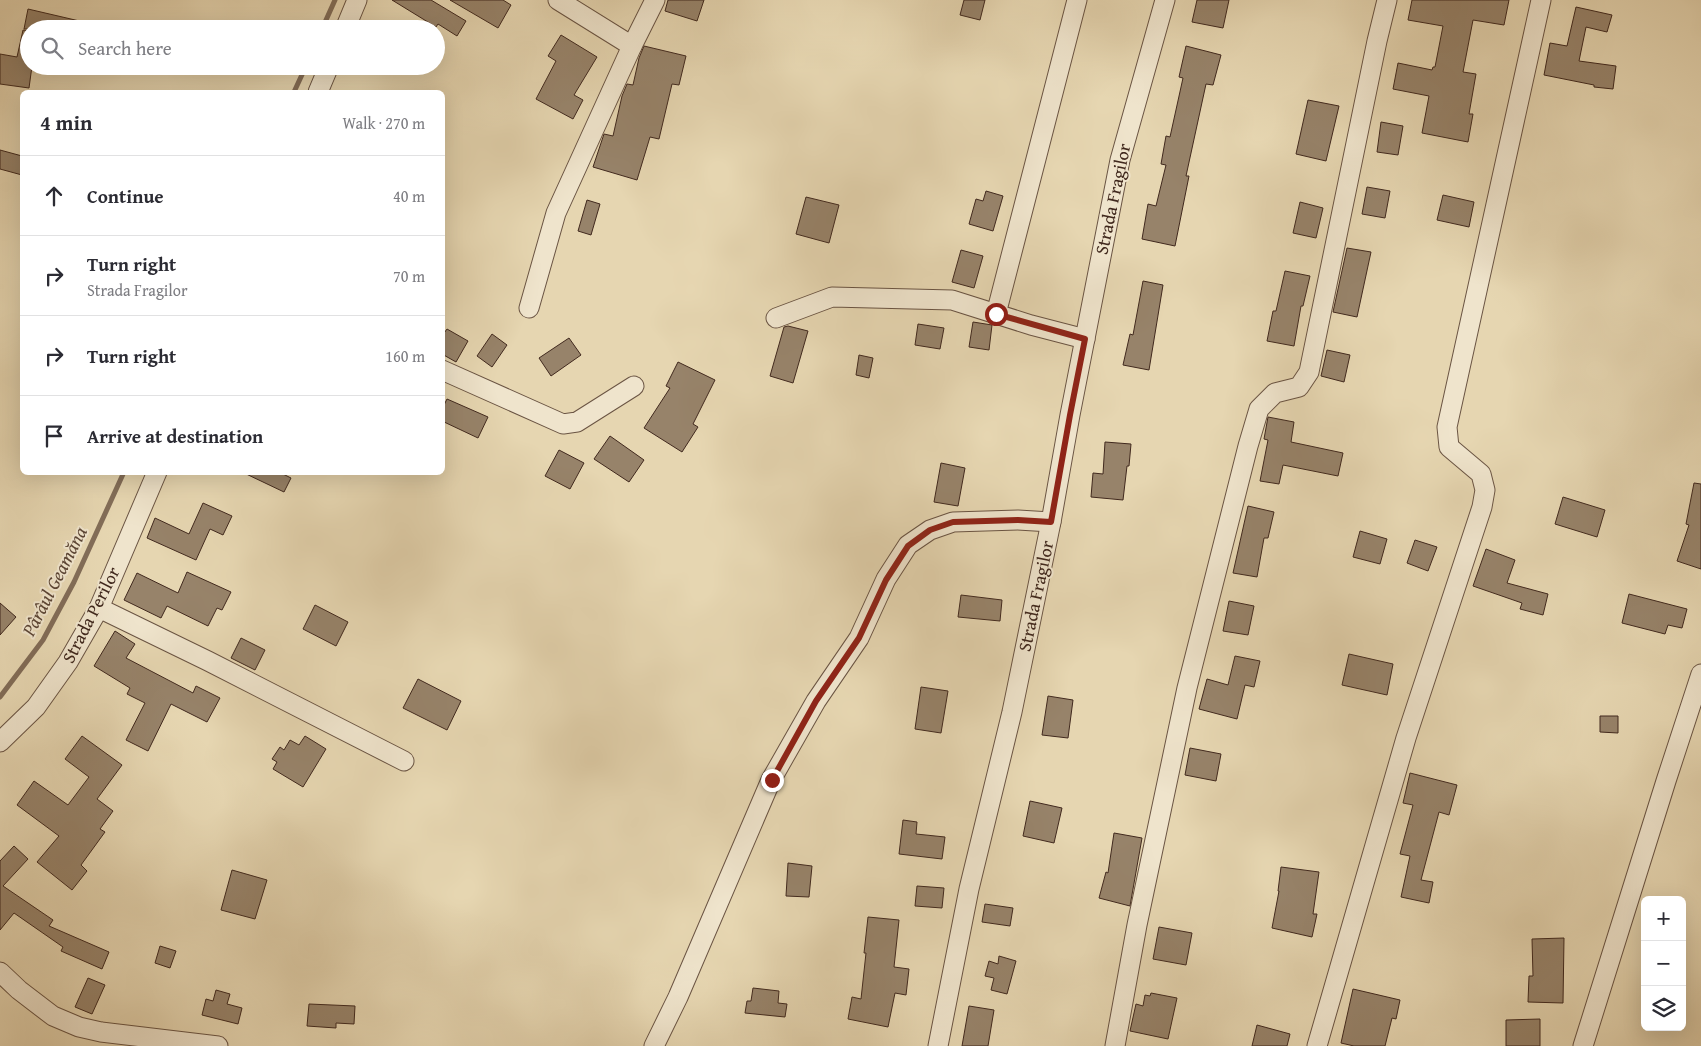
<!DOCTYPE html>
<html lang="en">
<head>
<meta charset="utf-8">
<style>
  :root { --surface:#fff; --page:#f7f7f7; --text:#2b2b33; --muted:#7c7c81; --line:#e1e1e2 }
  body { margin:0; font-family:"Gentium Book Plus",serif; background:var(--page); color:var(--text) }
  .controls { position:absolute; right:15px; bottom:15px; display:grid; overflow:hidden; border-radius:8px; box-shadow:0 5px 20px #0002 }
  .controls button { width:45px; height:45px; display:grid; place-items:center; padding:0; border:0; border-bottom:1px solid var(--line); background:var(--surface); color:var(--text); font:25px sans-serif }
  .stop { position:absolute; width:15px; height:15px; margin:-11px; border:4px solid #8f2418; border-radius:50%; background:#fff }
  .stop.end { background:#8f2418; border-color:#fff; box-shadow:0 1px 5px #0008 }
  .list { margin:0; padding:0; list-style:none }
  h2 { display:flex; justify-content:space-between; align-items:center; height:65px; margin:0; padding:0 20px; font-size:21px }
  h2 small { font-size:16px; font-weight:400; color:var(--muted) }
  .list li { display:grid; grid-template-columns:32px 1fr auto; gap:15px; align-items:center; box-sizing:border-box; height:80px; padding:0 20px; border-top:1px solid var(--line) }
  .list b { display:block; font-size:19px; white-space:nowrap }
  .list p { margin:0; font-size:16px; white-space:nowrap; color:var(--muted) }
  .list em { font-size:16px; font-style:normal; color:var(--muted) }
  .icon { flex:none; width:28px; height:28px; fill:none; stroke:currentColor; stroke-width:2; stroke-linecap:round; stroke-linejoin:round }
  .map { position:relative; flex:none; width:1701px; height:1046px; overflow:hidden }
  .search { position:absolute; background:var(--surface); box-shadow:0 5px 20px #0002; left:20px; top:20px; width:425px; height:55px; display:flex; align-items:center; gap:12px; box-sizing:border-box; padding:0 18px; border-radius:28px; color:var(--muted); font-size:19px }
  .panel { position:absolute; background:var(--surface); box-shadow:0 5px 20px #0002; left:20px; top:90px; width:425px; height:385px; border-radius:8px }
  .map>svg:first-child { display:block }
</style>
</head>
<body>
<div class="map">
<svg width="1701" height="1046" viewBox="0 0 1701 1046">
  <rect width="100%" height="100%" fill="#e6d6b1"/>
  <filter id="stains"><feTurbulence type="fractalNoise" baseFrequency=".004" numOctaves="4"/><feColorMatrix values="0 0 0 0 .2 0 0 0 0 .09 0 0 0 0 .02 0 0 0 .5 -.17"/></filter>
  <radialGradient id="worn" r=".72"><stop offset=".6" stop-color="#630" stop-opacity="0"/><stop offset="1" stop-color="#630" stop-opacity=".3"/></radialGradient>
  <g fill="none" stroke-linecap="round" stroke-linejoin="round">
    <g stroke="#826d58" stroke-width="5">
      <path d="M322,29L335,0"/>
      <path d="M294,92L306,66"/>
      <path d="M0,697L43,640L74,582L124,472"/>
    </g>
  </g>
  <g fill="#97836a" stroke="#41291e">
    <path d="M392,0H431L466,21L457,36L438,24L436,27Z"/>
    <path d="M450,0H503L511,5L498,28Z"/>
    <path d="M668,0H704L697,21L665,11Z"/>
    <path d="M964,0H985L980,20L960,15Z"/>
    <path d="M1197,0H1229L1223,28L1192,22Z"/>
    <path d="M1412,0H1509L1504,25L1473,20L1463,72L1476,74L1469,114H1473L1468,142L1422,133L1429,96L1393,89L1398,63L1432,70L1433,67H1435L1443,26L1408,20Z"/>
    <path d="M1576,7L1612,15L1607,32L1586,27L1579,61L1616,66L1613,89L1594,87V85L1544,75L1550,43L1567,46Z"/>
    <path d="M28,9L88,23V29H24Z"/>
    <path d="M23,30L29,31V66H32L29,88L0,84V54L17,57Z"/>
    <path d="M561,35L597,57L574,95L583,100L573,119L536,99L556,61L548,56Z"/>
    <path d="M644,46L686,56L679,85L672,84L659,139L650,137L637,180L593,167L604,134L613,136L622,96L627,84L633,85L639,58Z"/>
    <path d="M1186,46L1221,55L1213,85L1206,84L1186,176H1189L1175,246L1142,239L1148,204L1156,206L1166,165L1161,164L1166,136L1170,137L1183,78L1179,77Z"/>
    <path d="M1308,100L1339,106L1326,161L1296,154Z"/>
    <path d="M1381,122L1403,126L1398,155L1377,152Z"/>
    <path d="M0,150L22,156V175L0,169Z"/>
    <path d="M1367,187L1390,191L1385,218L1362,214Z"/>
    <path d="M986,191L1003,196L993,231L969,224L976,199L983,201Z"/>
    <path d="M1443,195L1474,202L1469,227L1437,220Z"/>
    <path d="M806,197L839,205L829,243L796,234Z"/>
    <path d="M587,200L600,204L591,235L578,231Z"/>
    <path d="M1300,202L1323,208L1316,238L1293,233Z"/>
    <path d="M1347,248L1371,252L1357,317L1333,312Z"/>
    <path d="M961,250L983,256L974,288L952,282Z"/>
    <path d="M1285,271L1310,276L1303,306H1301L1294,346L1267,341L1273,311H1276Z"/>
    <path d="M1143,281L1163,285L1149,370L1123,365L1130,334L1133,335Z"/>
    <path d="M973,322L992,325L989,350L969,347Z"/>
    <path d="M918,324L944,328L940,349L915,345Z"/>
    <path d="M788,326L808,331L793,383L770,376L784,327Z"/>
    <path d="M447,329L468,341L456,362L442,354V336Z"/>
    <path d="M492,334L507,345L492,367L477,356Z"/>
    <path d="M569,338L581,355L551,376L539,358Z"/>
    <path d="M1327,350L1350,355L1344,382L1321,376Z"/>
    <path d="M859,355L873,358L869,378L856,375Z"/>
    <path d="M678,362L715,380L693,424L698,427L682,452L644,428L670,388L666,386Z"/>
    <path d="M447,399L488,417L478,438L442,421V409Z"/>
    <path d="M1268,417L1294,422L1291,442L1343,453L1338,476L1283,465L1279,484L1260,481L1268,440L1264,439Z"/>
    <path d="M610,436L644,460L629,482L594,459Z"/>
    <path d="M1105,442L1131,444L1129,466H1127L1123,500L1091,497L1093,473L1103,474Z"/>
    <path d="M559,450L584,463L570,489L545,476Z"/>
    <path d="M941,463L965,468L958,506L934,502Z"/>
    <path d="M242,472H279L291,478L284,492Z"/>
    <path d="M1694,483L1701,484V569L1677,561L1689,525L1686,524Z"/>
    <path d="M1563,497L1605,510L1597,537L1555,524Z"/>
    <path d="M203,503L232,516L223,535L210,529L196,560L147,538L155,518L189,534Z"/>
    <path d="M1248,506L1274,512L1268,538H1264L1257,577L1233,573Z"/>
    <path d="M1360,531L1387,539L1380,564L1353,557Z"/>
    <path d="M1415,540L1437,547L1428,571L1407,563Z"/>
    <path d="M1486,549L1515,560L1507,583L1548,594L1543,615L1520,609L1522,603L1473,586Z"/>
    <path d="M187,572L231,592L222,610L217,608L208,626L167,606L161,618L124,600L137,573L178,593Z"/>
    <path d="M1629,594L1687,609L1682,628L1668,625L1665,634L1622,623Z"/>
    <path d="M961,595L1002,600L1000,621L958,617Z"/>
    <path d="M1229,601L1254,606L1248,635L1223,631Z"/>
    <path d="M0,603L16,617L0,635Z"/>
    <path d="M315,605L348,622L336,646L303,629Z"/>
    <path d="M115,631L135,644L126,658L193,693L196,686L220,698L207,722L171,704L148,751L126,740L145,703L127,694L130,688L94,666Z"/>
    <path d="M241,638L265,650L255,670L231,658Z"/>
    <path d="M1349,654L1393,664L1387,695L1342,685Z"/>
    <path d="M1235,656L1260,661L1254,687L1245,685L1237,719L1199,709L1207,679L1228,685Z"/>
    <path d="M418,679L461,701L447,730L403,708Z"/>
    <path d="M921,687L948,691L941,733L915,729Z"/>
    <path d="M1048,696L1073,700L1068,738L1042,735Z"/>
    <path d="M1600,716H1618V733L1600,732Z"/>
    <path d="M82,736L122,765L97,799L113,811L100,829L105,832L81,865L87,871L72,890L37,862L59,836L17,805L34,781L68,805L89,777L65,759Z"/>
    <path d="M305,736L326,749L303,787L273,769L277,762L272,759L280,747L284,750L290,740L299,745Z"/>
    <path d="M1190,748L1221,754L1216,781L1185,775Z"/>
    <path d="M1410,773L1457,785L1449,815L1439,812L1421,880L1433,882L1429,903L1401,897L1410,856L1400,854L1413,805L1403,803Z"/>
    <path d="M1030,801L1062,808L1054,843L1023,836Z"/>
    <path d="M903,820L917,822L916,834L945,837L942,859L899,854Z"/>
    <path d="M1114,833L1142,838L1130,906L1099,898L1106,872L1108,873Z"/>
    <path d="M14,846L28,859L3,886L53,920L49,926L109,952L102,969L61,951L63,947L14,913L0,930V861Z"/>
    <path d="M788,863L812,866L809,897L786,896Z"/>
    <path d="M1281,867L1319,872L1313,914H1317L1312,937L1272,928L1279,891H1278Z"/>
    <path d="M232,870L267,880L255,919L221,910Z"/>
    <path d="M917,886L944,888L942,908L915,906Z"/>
    <path d="M985,904L1013,908L1010,926L982,922Z"/>
    <path d="M868,917L899,920L894,967L909,969L906,995L895,993L888,1027L848,1019L852,997L861,999L866,953H864Z"/>
    <path d="M1159,927L1192,933L1186,965L1153,959Z"/>
    <path d="M1564,938L1563,1003L1528,1002L1529,976H1533L1532,939Z"/>
    <path d="M160,946L176,951L170,968L155,963Z"/>
    <path d="M999,956L1016,961L1007,994L991,990L994,978L985,976L989,961L998,964Z"/>
    <path d="M88,978L105,985L92,1014L75,1007Z"/>
    <path d="M753,988L779,991L778,1003L787,1004L785,1017L745,1013L747,1001H751Z"/>
    <path d="M1353,989L1400,1000L1396,1019L1392,1018L1385,1046H1354L1341,1043Z"/>
    <path d="M216,990L230,994L227,1004L242,1008L238,1024L202,1015L206,999L213,1001Z"/>
    <path d="M1151,993L1177,998L1168,1039L1130,1031L1136,1004L1143,1006L1145,995L1150,996Z"/>
    <path d="M309,1004L355,1006L354,1024L336,1023V1028L307,1026Z"/>
    <path d="M969,1006L994,1010L988,1046H962Z"/>
    <path d="M1540,1019V1046H1506V1020Z"/>
    <path d="M1257,1025L1290,1034L1287,1046H1252Z"/>
  </g>
  <g fill="none" stroke-linecap="round" stroke-linejoin="round">
    <defs>
      <g id="minor">
        <path d="M558,0L632,46"/>
        <path d="M345,29L357,0"/>
        <path d="M318,92L329,66"/>
        <path d="M529,308L556,213L632,46L655,0"/>
        <path d="M996,314L1077,0"/>
        <path d="M776,318L832,297L952,300L1031,325L1085,339"/>
        <path d="M442,370L563,424L577,422L634,386"/>
        <path d="M99,608L208,661L404,761"/>
        <path d="M0,742L36,707L68,662L99,608L157,472"/>
        <path d="M0,972L19,990L53,1016L79,1027L101,1032L218,1046"/>
        <path d="M654,1046L678,997L771,780L816,701L859,638L886,579L908,545L930,530L953,522L1018,520L1051,522"/>
        <path d="M938,1046L969,889L1012,712L1051,522L1070,415L1120,160L1165,0"/>
        <path d="M1115,1046L1137,925L1187,688L1248,446L1259,409L1275,393L1299,387L1309,372L1377,41L1387,0"/>
        <path d="M1317,1046L1406,738L1482,507L1485,490L1481,474L1449,447L1447,427L1541,0"/>
        <path d="M1583,1046L1666,781L1701,674"/>
      </g>
    </defs>
    <use href="#minor" stroke="#6a5443" stroke-width="21"/>
    <use href="#minor" stroke="#efe4cc" stroke-width="19"/>
  </g>
  <g fill="none" stroke-linecap="round" stroke-linejoin="round">
    <path stroke="#8f2418" stroke-width="6" d="M772,780L816,701L859,638L886,580L908,546L930,530L953,522L1018,520L1051,522L1070,415L1085,339L996,314"/>
  </g>
  <g text-anchor="middle" stroke-width="4" stroke-linejoin="round" paint-order="stroke">
    <g font-size="18" fill="#41291e" stroke="#efe4cc">
      <text transform="translate(1113 199) rotate(-78)" y="6">Strada Fragilor</text>
      <text transform="translate(1036 596) rotate(-78)" y="6">Strada Fragilor</text>
      <text transform="translate(91 615) rotate(-63)" y="6">Strada Perilor</text>
    </g>
    <g font-size="19" font-style="italic" fill="#5c4636" stroke="#efe4cc">
      <text transform="translate(54 581) rotate(-63)" y="7">Pârâul Geamăna</text>
    </g>
  </g>
  <rect width="100%" height="100%" filter="url(#stains)"/>
  <rect width="100%" height="100%" fill="url(#worn)"/>
</svg>
<div class="controls">
<button>+</button>
<button>−</button>
<button><svg class="icon" aria-label="layers" viewBox="0 0 24 24"><path d="M12 4l9 5-9 5-9-5zM3 14l9 5 9-5"/></svg></button>
</div>
<div class="stop" style="left:996px;top:314px"></div>
<div class="stop end" style="left:772px;top:780px"></div>
<div class="search"><svg class="icon" aria-label="search" viewBox="0 0 24 24"><circle cx="10" cy="10" r="6"/><path d="M15 15l6 6"/></svg>Search here</div>
<section class="panel">
<h2>4 min<small>Walk · 270 m</small></h2>
<ul class="list">
<li><svg class="icon" aria-label="ahead" viewBox="0 0 24 24"><path d="M12 20V5M6 11l6-6 6 6"/></svg><div><b>Continue</b></div><em>40 m</em></li>
<li><svg class="icon" aria-label="right" viewBox="0 0 24 24"><path d="M7 20v-9h11M14 6l5 5-5 5"/></svg><div><b>Turn right</b><p>Strada Fragilor</p></div><em>70 m</em></li>
<li><svg class="icon" aria-label="right" viewBox="0 0 24 24"><path d="M7 20v-9h11M14 6l5 5-5 5"/></svg><div><b>Turn right</b></div><em>160 m</em></li>
<li><svg class="icon" aria-label="arrive" viewBox="0 0 24 24"><path d="M6 21V4h12l-3 4 3 4H6"/></svg><div><b>Arrive at destination</b></div></li>
</ul>
</section>
</div>
</body>
</html>
